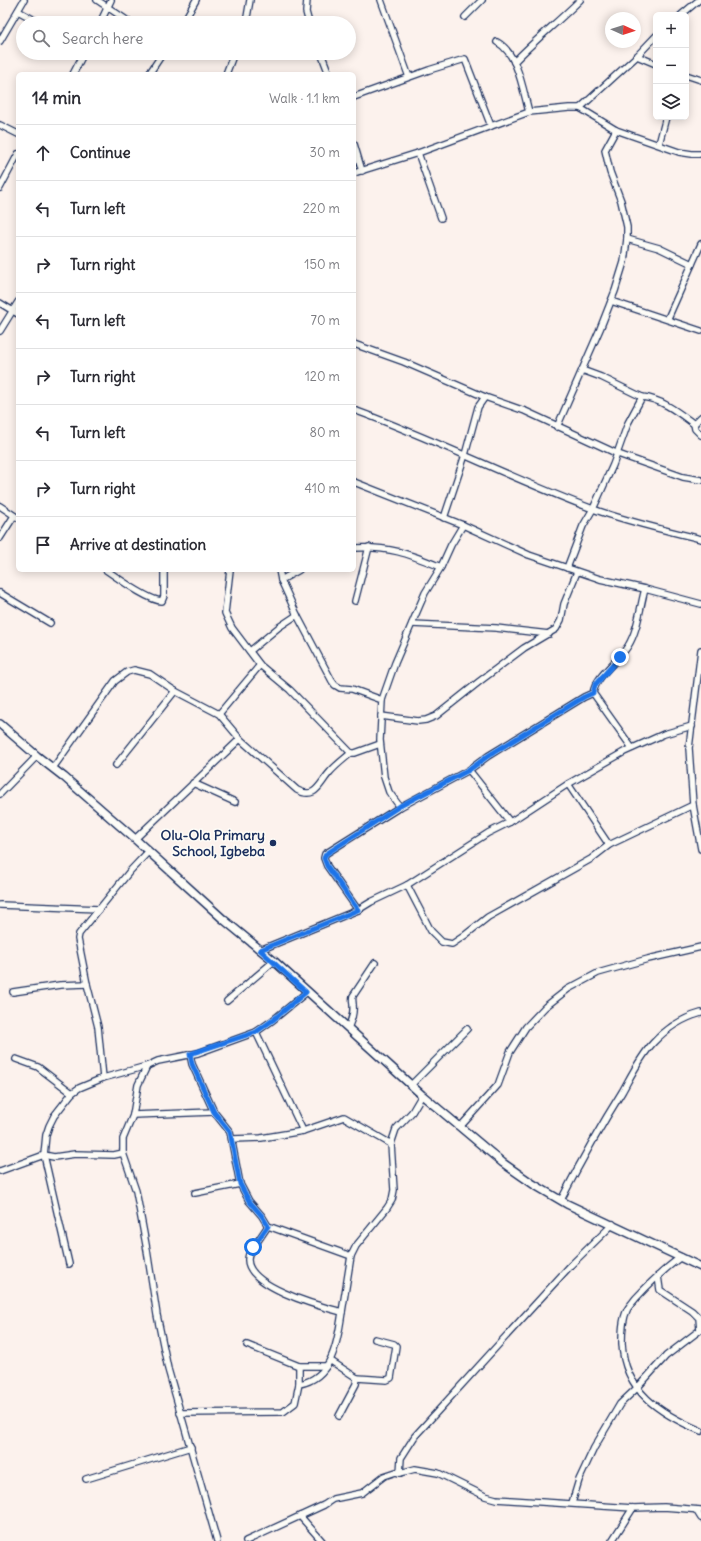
<!DOCTYPE html>
<html lang="en">
<head>
<meta charset="utf-8">
<style>
  :root { --surface:#fff; --page:#f2f2f3; --text:#2b2b33; --muted:#7c7c81; --line:#e1e1e2 }
  body { margin:0; font-family:Delius,sans-serif; background:var(--page); color:var(--text) }
  .controls { position:absolute; right:12px; top:12px; display:grid; overflow:hidden; border-radius:6px; box-shadow:0 2px 10px #0003 }
  .controls button { width:36px; height:36px; display:grid; place-items:center; padding:0; border:0; border-bottom:1px solid var(--line); background:var(--surface); color:var(--text); font:20px sans-serif }
  .compass { position:absolute; left:605px; top:12px; width:36px; height:36px; border-radius:50%; background:var(--surface); box-shadow:0 2px 10px #0003; rotate:93deg }
  .stop { position:absolute; width:12px; height:12px; margin:-9px; border:3px solid #1a73e8; border-radius:50%; background:#fff }
  .stop.end { background:#1a73e8; border-color:#fff; box-shadow:0 1px 4px #0008 }
  .list { margin:0; padding:0; list-style:none }
  h2 { display:flex; justify-content:space-between; align-items:center; height:52px; margin:0; padding:0 16px; font-size:17px }
  h2 small { font-size:13px; font-weight:400; color:var(--muted) }
  .list li { display:grid; grid-template-columns:26px 1fr auto; gap:12px; align-items:center; box-sizing:border-box; height:56px; padding:0 16px; border-top:1px solid var(--line) }
  .list b { display:block; font-size:15px; white-space:nowrap }
  .list em { font-size:13px; font-style:normal; color:var(--muted) }
  .icon { flex:none; width:22px; height:22px; fill:none; stroke:currentColor; stroke-width:2; stroke-linecap:round; stroke-linejoin:round }
  .map { position:relative; flex:none; width:701px; height:1541px; overflow:hidden }
  .search { position:absolute; background:var(--surface); box-shadow:0 2px 10px #0003; left:16px; top:16px; width:340px; height:44px; display:flex; align-items:center; gap:10px; box-sizing:border-box; padding:0 14px; border-radius:22px; color:var(--muted); font-size:15px }
  .panel { position:absolute; background:var(--surface); box-shadow:0 2px 10px #0003; left:16px; top:72px; width:340px; height:500px; border-radius:6px }
  .map>svg:first-child { display:block }
</style>
</head>
<body>
<div class="map">
<svg width="701" height="1541" viewBox="0 0 701 1541">
  <rect width="100%" height="100%" fill="#fcf2ed"/>
  <filter id="ink" filterUnits="userSpaceOnUse"><feTurbulence type="fractalNoise" baseFrequency=".025" numOctaves="2"/><feDisplacementMap in="SourceGraphic" scale="8" xChannelSelector="R" yChannelSelector="G"/><feConvolveMatrix kernelMatrix="1 2 1 2 8 2 1 2 1" color-interpolation-filters="sRGB"/></filter>
  <g filter="url(#ink)">
    <g fill="none" stroke-linecap="round" stroke-linejoin="round">
      <defs>
        <g id="street">
          <path d="M97,0L131,23"/>
          <path d="M307,0L306,12L309,23"/>
          <path d="M381,0L409,77"/>
          <path d="M18,11L40,23"/>
          <path d="M681,15L699,0"/>
          <path d="M465,17L482,0"/>
          <path d="M100,23L111,0"/>
          <path d="M183,23L196,0"/>
          <path d="M246,23L250,0"/>
          <path d="M0,41L24,0"/>
          <path d="M497,42C518,53 523,91 529,112"/>
          <path d="M321,53L329,74"/>
          <path d="M637,56L656,64"/>
          <path d="M514,62C535,40 558,22 580,0"/>
          <path d="M73,74L84,53"/>
          <path d="M149,74L163,53"/>
          <path d="M226,74L234,53"/>
          <path d="M686,75L701,80"/>
          <path d="M354,97L429,70L465,59L491,126"/>
          <path d="M580,108L637,56L656,36"/>
          <path d="M0,125L18,134"/>
          <path d="M354,144L362,171"/>
          <path d="M659,144L666,117"/>
          <path d="M418,153L441,218"/>
          <path d="M354,173L418,153L529,112L569,108H580L616,130L679,152L692,154H701"/>
          <path d="M0,188L18,154"/>
          <path d="M627,239L659,248L692,264"/>
          <path d="M611,301L701,331"/>
          <path d="M0,303L18,314"/>
          <path d="M668,318L701,244"/>
          <path d="M0,331L18,302"/>
          <path d="M354,344L404,362L485,397L525,411L618,454L683,477L701,480"/>
          <path d="M582,370L601,377L642,397C662,399 679,413 694,424L695,429L701,435"/>
          <path d="M354,410C435,439 512,479 593,509C628,522 665,530 701,539"/>
          <path d="M694,424L701,417"/>
          <path d="M557,427L600,329L615,291L624,262L627,239V227L621,201L610,172L605,150L616,130"/>
          <path d="M354,482L463,525L529,555L600,579L645,589L701,604"/>
          <path d="M0,506L18,518"/>
          <path d="M444,518L465,455L478,407L485,397"/>
          <path d="M0,538L14,516"/>
          <path d="M354,548C390,546 409,554 441,567"/>
          <path d="M567,568L583,526L593,509L613,465L628,423L642,397"/>
          <path d="M106,570C118,578 149,601 162,601L164,596V570"/>
          <path d="M230,570L225,613L232,628L260,665L290,690L351,753H355L380,744"/>
          <path d="M279,570L281,580L297,615L332,681L335,685L340,688L352,689L382,700"/>
          <path d="M281,580L299,570"/>
          <path d="M0,593L50,623"/>
          <path d="M355,601L369,547"/>
          <path d="M412,624L496,628L549,634"/>
          <path d="M701,650L689,748L693,805L701,849"/>
          <path d="M250,651L279,627L297,615"/>
          <path d="M219,714L260,665"/>
          <path d="M381,716L418,721L426,720L436,716L480,681L524,648L556,629L561,620L564,604L577,572"/>
          <path d="M632,748L593,693C597,674 618,662 628,646C638,630 640,607 645,589"/>
          <path d="M116,765L175,691"/>
          <path d="M53,768L115,681L127,672L134,670L150,674L175,691L219,714L240,739L297,790C316,800 319,784 330,772C336,765 344,759 351,753"/>
          <path d="M469,770L510,822"/>
          <path d="M193,783L235,802"/>
          <path d="M568,784L609,845"/>
          <path d="M0,794L37,756"/>
          <path d="M400,807L389,792L384,777L380,740L382,700L395,663L425,593L441,567L451,545L463,525"/>
          <path d="M135,839L240,739"/>
          <path d="M407,885L431,931L442,942L452,944L464,936L488,917L591,859L609,845L693,805"/>
          <path d="M0,905L99,909"/>
          <path d="M358,910L327,866L324,858L325,854L400,807L469,770L488,756L584,697L593,693"/>
          <path d="M260,950L358,910L371,902L407,885L488,833L510,822L568,784L624,752L664,734L692,726"/>
          <path d="M13,992L60,985L87,984"/>
          <path d="M227,1001L274,961"/>
          <path d="M348,1028C351,1021 354,1014 353,1005C353,1001 352,1000 353,996L375,963"/>
          <path d="M256,1032L303,1131"/>
          <path d="M190,1054L192,1064L214,1112L230,1132L240,1184L249,1201L262,1216L268,1226L351,1256"/>
          <path d="M16,1059L38,1067L72,1093"/>
          <path d="M147,1066L138,1085L133,1115L123,1139V1153L136,1191L147,1250L157,1315L168,1369L217,1541"/>
          <path d="M103,1078L98,1027L87,984L78,939L79,934L130,871L148,852"/>
          <path d="M411,1085L467,1029"/>
          <path d="M133,1115L214,1112"/>
          <path d="M460,1127L498,1085L510,1052L526,1027L545,1007L568,989L598,973L648,959L701,947"/>
          <path d="M232,1139L261,1138L303,1131L344,1117L391,1144"/>
          <path d="M0,1171L44,1155L54,1157L75,1154L114,1155L123,1153"/>
          <path d="M195,1193L240,1184"/>
          <path d="M561,1200C580,1163 600,1127 622,1092C631,1076 640,1057 653,1043C666,1029 683,1018 701,1013"/>
          <path d="M681,1257C664,1269 650,1283 636,1298C633,1302 629,1306 627,1310C622,1320 622,1333 622,1343C624,1392 661,1414 701,1431"/>
          <path d="M69,1264L44,1155L46,1135L49,1126L54,1116L72,1093L79,1088L103,1078L147,1066L158,1061L198,1053L256,1032L273,1020L307,992"/>
          <path d="M342,1312L351,1256L356,1246L387,1208L392,1200L394,1190L391,1144L396,1129L412,1112L422,1095"/>
          <path d="M247,1345L299,1366V1384"/>
          <path d="M331,1361L357,1378L356,1384L339,1416"/>
          <path d="M299,1366H326"/>
          <path d="M357,1378L387,1380L391,1378L396,1346L394,1344L375,1339"/>
          <path d="M180,1413L283,1412L295,1403L299,1384C333,1378 338,1340 342,1312C322,1307 238,1285 249,1254L268,1226"/>
          <path d="M400,1473L415,1469L438,1473L485,1496L496,1499L633,1508L664,1507L701,1510"/>
          <path d="M86,1479L191,1447"/>
          <path d="M572,1503L579,1480L594,1448L620,1404L638,1387L666,1356L700,1330L699,1318L692,1311L660,1290L658,1276"/>
          <path d="M696,1510L701,1518"/>
          <path d="M300,1516L322,1541"/>
          <path d="M246,1541L324,1505L333,1499L362,1493L384,1476L396,1472L400,1473L401,1458L415,1436L571,1265L613,1224"/>
          <path d="M612,1541L633,1508"/>
        </g>
        <path id="secondary" d="M0,724L37,756L64,777L135,839L223,919L274,961L422,1095L503,1163L533,1184L567,1204L701,1267"/>
      </defs>
      <use href="#street" stroke="#1b2f5e" stroke-width="8"/>
      <use href="#secondary" stroke="#1b2f5e" stroke-width="10"/>
      <use href="#street" stroke="#fdfcf7" stroke-width="5.5"/>
      <use href="#secondary" stroke="#fdfcf7" stroke-width="7"/>
    </g>
  </g>
  <g fill="none" stroke-linecap="round" stroke-linejoin="round" filter="url(#ink)">
    <path stroke="#1a73e8" stroke-width="5" d="M253,1247L268,1226L262,1216L249,1201L240,1184L230,1132L214,1112L192,1064L190,1054L256,1032L273,1020L306,992L260,950L358,910L327,866L324,858L326,854L400,806L469,770L488,756L584,697L593,693L595,685L620,657"/>
  </g>
  <circle fill="#1b2f5e" stroke="#fdfcf7" stroke-width="1.5" cx="273" cy="843" r="4"/>
  <g text-anchor="middle" stroke-width="3" stroke-linejoin="round" paint-order="stroke">
    <g font-size="14" font-weight="bold" fill="#1b2f5e" stroke="#fdfcf7" text-anchor="end">
      <text x="265" y="840">Olu-Ola Primary<tspan x="265" dy="16">School, Igbeba</tspan></text>
    </g>
  </g>
</svg>
<div class="controls">
<button>+</button>
<button>−</button>
<button><svg class="icon" aria-label="layers" viewBox="0 0 24 24"><path d="M12 4l9 5-9 5-9-5zM3 14l9 5 9-5"/></svg></button>
</div>
<svg class="compass" viewBox="-18 -18 36 36"><path d="M0-13l5 13h-10z" fill="#e53935"/><path d="M0 13l5-13h-10z" fill="#7c7c81"/></svg>
<div class="stop" style="left:253px;top:1247px"></div>
<div class="stop end" style="left:620px;top:657px"></div>
<div class="search"><svg class="icon" aria-label="search" viewBox="0 0 24 24"><circle cx="10" cy="10" r="6"/><path d="M15 15l6 6"/></svg>Search here</div>
<section class="panel">
<h2>14 min<small>Walk · 1.1 km</small></h2>
<ul class="list">
<li><svg class="icon" aria-label="ahead" viewBox="0 0 24 24"><path d="M12 20V5M6 11l6-6 6 6"/></svg><div><b>Continue</b></div><em>30 m</em></li>
<li><svg class="icon" aria-label="left" viewBox="0 0 24 24"><path d="M17 20v-9H6M10 6l-5 5 5 5"/></svg><div><b>Turn left</b></div><em>220 m</em></li>
<li><svg class="icon" aria-label="right" viewBox="0 0 24 24"><path d="M7 20v-9h11M14 6l5 5-5 5"/></svg><div><b>Turn right</b></div><em>150 m</em></li>
<li><svg class="icon" aria-label="left" viewBox="0 0 24 24"><path d="M17 20v-9H6M10 6l-5 5 5 5"/></svg><div><b>Turn left</b></div><em>70 m</em></li>
<li><svg class="icon" aria-label="right" viewBox="0 0 24 24"><path d="M7 20v-9h11M14 6l5 5-5 5"/></svg><div><b>Turn right</b></div><em>120 m</em></li>
<li><svg class="icon" aria-label="left" viewBox="0 0 24 24"><path d="M17 20v-9H6M10 6l-5 5 5 5"/></svg><div><b>Turn left</b></div><em>80 m</em></li>
<li><svg class="icon" aria-label="right" viewBox="0 0 24 24"><path d="M7 20v-9h11M14 6l5 5-5 5"/></svg><div><b>Turn right</b></div><em>410 m</em></li>
<li><svg class="icon" aria-label="arrive" viewBox="0 0 24 24"><path d="M6 21V4h12l-3 4 3 4H6"/></svg><div><b>Arrive at destination</b></div></li>
</ul>
</section>
</div>
</body>
</html>
